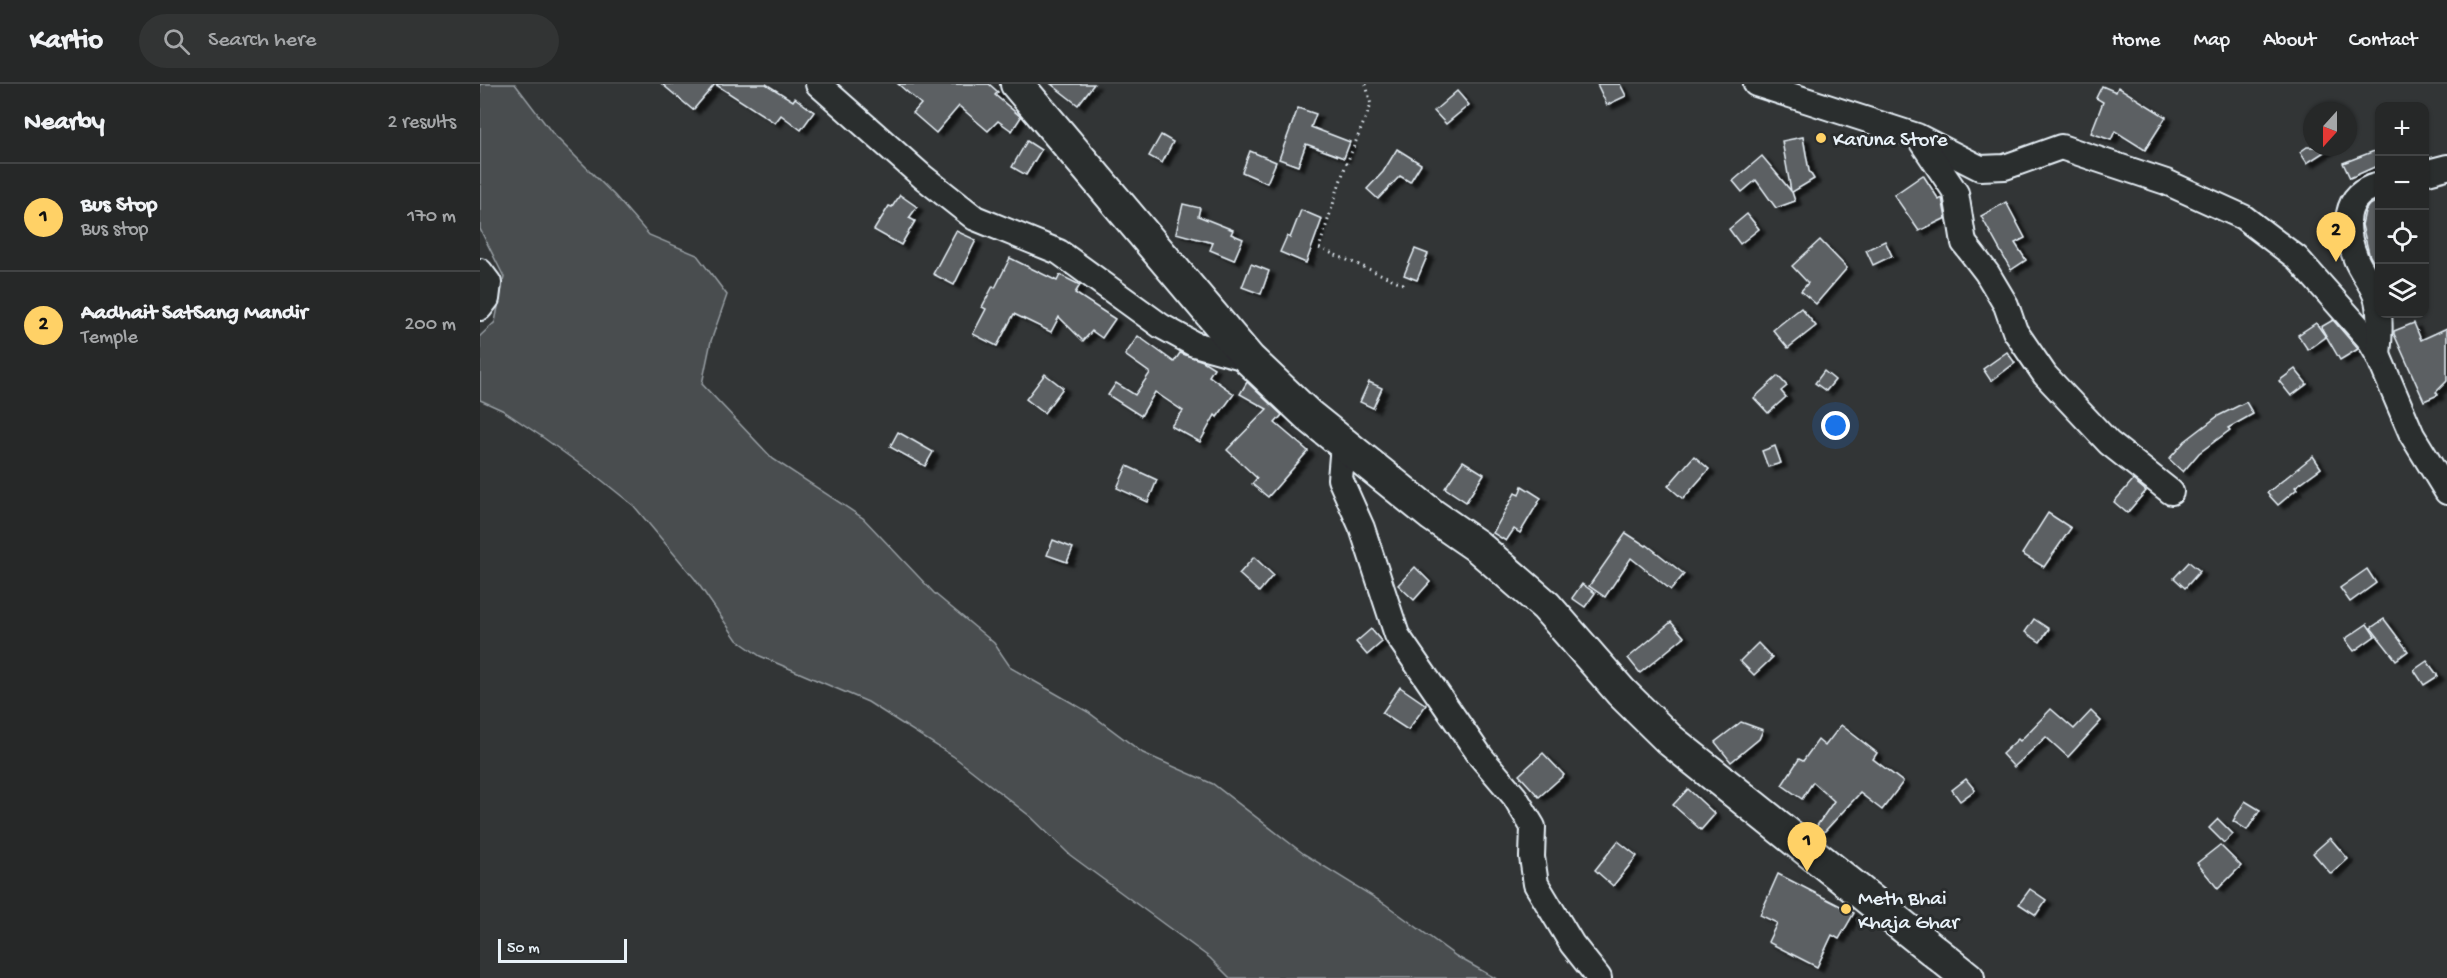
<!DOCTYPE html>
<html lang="en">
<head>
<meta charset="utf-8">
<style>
  :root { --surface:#262828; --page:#323434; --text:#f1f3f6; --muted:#a4a6a8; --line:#424445; --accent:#ffd166 }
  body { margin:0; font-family:"Gochi Hand",sans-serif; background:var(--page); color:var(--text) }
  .controls { position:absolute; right:18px; top:18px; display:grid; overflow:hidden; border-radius:12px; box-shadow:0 2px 4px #0004 }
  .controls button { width:54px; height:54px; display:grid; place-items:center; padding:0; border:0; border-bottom:2px solid var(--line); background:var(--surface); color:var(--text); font:30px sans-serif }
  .compass { position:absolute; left:1823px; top:18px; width:54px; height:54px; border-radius:50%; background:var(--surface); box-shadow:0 2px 4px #0004; rotate:201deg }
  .scale { position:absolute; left:18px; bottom:15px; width:129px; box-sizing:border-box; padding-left:6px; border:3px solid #e8f1f8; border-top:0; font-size:16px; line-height:21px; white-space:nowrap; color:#e8f1f8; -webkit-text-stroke:4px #2a2d2e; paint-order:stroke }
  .you { position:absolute; left:1356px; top:342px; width:21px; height:21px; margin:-15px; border:4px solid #fff; border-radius:50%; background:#1a73e8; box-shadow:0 0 0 9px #1a73e833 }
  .badge { display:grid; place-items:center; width:39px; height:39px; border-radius:50%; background:var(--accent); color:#111; font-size:20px; font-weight:700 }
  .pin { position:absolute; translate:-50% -50px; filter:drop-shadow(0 2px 3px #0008) }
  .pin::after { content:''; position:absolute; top:32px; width:21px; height:18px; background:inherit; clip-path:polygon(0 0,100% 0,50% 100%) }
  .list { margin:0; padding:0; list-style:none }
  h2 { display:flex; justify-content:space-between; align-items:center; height:78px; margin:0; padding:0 24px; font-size:26px }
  h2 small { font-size:20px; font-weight:400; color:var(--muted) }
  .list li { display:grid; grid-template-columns:39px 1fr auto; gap:18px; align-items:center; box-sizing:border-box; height:108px; padding:0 24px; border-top:2px solid var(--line) }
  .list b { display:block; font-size:22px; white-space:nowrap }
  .list p { margin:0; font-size:20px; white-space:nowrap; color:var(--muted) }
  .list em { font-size:20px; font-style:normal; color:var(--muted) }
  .icon { flex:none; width:33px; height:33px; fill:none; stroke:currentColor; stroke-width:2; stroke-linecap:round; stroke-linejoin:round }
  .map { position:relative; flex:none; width:1967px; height:894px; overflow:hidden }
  header { display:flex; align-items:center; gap:36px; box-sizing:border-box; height:84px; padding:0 30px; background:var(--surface); border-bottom:2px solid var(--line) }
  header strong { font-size:28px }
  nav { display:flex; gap:33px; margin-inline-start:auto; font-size:21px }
  .search { width:420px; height:54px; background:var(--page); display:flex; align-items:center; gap:15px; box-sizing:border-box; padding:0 21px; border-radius:33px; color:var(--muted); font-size:22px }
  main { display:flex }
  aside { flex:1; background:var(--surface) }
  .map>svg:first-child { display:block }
</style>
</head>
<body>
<header>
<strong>Kartio</strong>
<div class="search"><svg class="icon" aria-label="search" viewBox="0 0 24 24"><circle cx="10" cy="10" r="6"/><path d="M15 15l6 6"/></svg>Search here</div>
<nav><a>Home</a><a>Map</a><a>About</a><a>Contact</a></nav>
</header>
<main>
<aside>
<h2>Nearby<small>2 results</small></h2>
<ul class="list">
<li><span class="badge">1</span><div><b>Bus Stop</b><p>Bus stop</p></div><em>170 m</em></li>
<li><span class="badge">2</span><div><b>Aadhait SatSang Mandir</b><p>Temple</p></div><em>200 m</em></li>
</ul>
</aside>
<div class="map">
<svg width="1967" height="894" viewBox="0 0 1967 894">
  <defs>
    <filter id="shadow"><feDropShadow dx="6" dy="4" stdDeviation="1.5" flood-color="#0009"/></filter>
  </defs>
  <rect width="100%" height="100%" fill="#323536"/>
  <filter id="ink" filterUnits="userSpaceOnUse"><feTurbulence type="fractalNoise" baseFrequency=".0167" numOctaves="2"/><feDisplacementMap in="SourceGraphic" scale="12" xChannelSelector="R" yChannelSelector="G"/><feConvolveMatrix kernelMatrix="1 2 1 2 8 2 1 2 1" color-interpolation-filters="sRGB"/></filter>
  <g filter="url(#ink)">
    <path fill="#494d4f" stroke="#989fa4" stroke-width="1.5" d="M0,0H35L73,50L135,112L169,151L217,171L247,211L231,257L222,300L293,375L383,434L454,509L514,559L531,584L608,628L663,669L733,700L824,770L905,820L976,872L1015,894H750L730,874L590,771L551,733L473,672L388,618L280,572L257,556L215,495L154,422L119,394L61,352L22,326L0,316V252L15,238L24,193L0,145Z"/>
    <g fill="#5c6063" stroke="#e8f1f8" stroke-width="1.5" filter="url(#shadow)">
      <path d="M182,0H286L313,17L315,14L334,28L321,46L301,31L295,39L235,0L213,26Z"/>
      <path d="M418,0H509L518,8L515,11L541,33L532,47L518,37L508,47L479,22L456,49L433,29L441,20Z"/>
      <path d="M571,0H614L598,21Z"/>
      <path d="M1117,0H1140L1146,12L1127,21Z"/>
      <path d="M1622,2L1636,8L1638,3L1686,33L1665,66L1635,47L1631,56L1611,49L1623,18L1616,14Z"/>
      <path d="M977,7L989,21L966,40L954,27Z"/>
      <path d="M818,24L836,30L831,43L870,58L864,74L826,60L818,82L799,75Z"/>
      <path d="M681,51L693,58L682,79L669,72Z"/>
      <path d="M1323,53L1329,87L1334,95L1312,108L1315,117L1296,124L1276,96L1262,108L1253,97L1282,72L1311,107L1302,57Z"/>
      <path d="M547,57L561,66L546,91L532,83Z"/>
      <path d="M1827,63H1852L1827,79L1820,68Z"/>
      <path d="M917,65L941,80L930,98L920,92L898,115L887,105L903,88Z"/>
      <path d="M1897,66L1899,81L1870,94L1863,79Z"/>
      <path d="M770,67L796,78L787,99L762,88Z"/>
      <path d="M1443,91L1459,116L1462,114L1466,134L1439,147L1414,111Z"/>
      <path d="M420,111L437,123L429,134L435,137L421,161L394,146L409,122L412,123Z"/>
      <path d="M1899,116V188L1889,170L1882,141L1885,127L1888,122Z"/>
      <path d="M1526,118L1545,154L1535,159L1546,176L1531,186L1501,132Z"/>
      <path d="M703,120L720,124L718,132L753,146L751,150L763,155L754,176L730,166L733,159L696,149Z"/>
      <path d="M821,126L842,135L826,179L800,168L807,152L810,154Z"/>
      <path d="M1267,130L1279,145L1260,160L1249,145Z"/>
      <path d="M476,147L496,156L474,201L453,190Z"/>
      <path d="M1340,156L1367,184L1336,220L1321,207L1328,199L1312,182Z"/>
      <path d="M1405,157L1412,172L1393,181L1386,166Z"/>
      <path d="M935,165L948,170L937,196L924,191Z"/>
      <path d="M530,174L577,197L580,191L600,201L595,209L635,235L622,254L612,247L603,257L579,233L571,248L534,230L517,262L493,250L506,225L502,223L513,202L515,204Z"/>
      <path d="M771,180L789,187L781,210L762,203Z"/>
      <path d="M1321,224L1336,242L1308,264L1293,246Z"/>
      <path d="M1853,236L1878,265L1860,276L1841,243Z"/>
      <path d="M1836,239L1846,253L1828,266L1818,251Z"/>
      <path d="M1934,239L1941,256L1967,244V297L1956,308L1958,311L1944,317L1914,250V247Z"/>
      <path d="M658,252L694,278L700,269L723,277L734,284L729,292L754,310L737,333L735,331L720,358L691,342L703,327L675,308L661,332L628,311L636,299L655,311L670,289L645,271Z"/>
      <path d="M1527,268L1535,279L1511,297L1503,285Z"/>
      <path d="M1815,285L1827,300L1811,312L1799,297Z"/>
      <path d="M1344,287L1355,296L1346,307L1335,299Z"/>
      <path d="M565,290L583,304L564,329L546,315Z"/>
      <path d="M1298,292L1307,302L1301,307L1306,313L1288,329L1274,314Z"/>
      <path d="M767,298L802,331L795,339L828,367L788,413L772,400L777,394L747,366L787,325L760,310Z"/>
      <path d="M889,298L902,304L893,324L880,318Z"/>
      <path d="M1766,318L1773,330L1748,344L1750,346L1719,369L1703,388L1689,375L1705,357L1738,332Z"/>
      <path d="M418,348L453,368L445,382L410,363Z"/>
      <path d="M1295,362L1301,379L1288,383L1282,367Z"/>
      <path d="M1214,372L1229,385L1203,415L1188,402Z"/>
      <path d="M1833,372L1841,384L1815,403L1817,405L1798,421L1787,409Z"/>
      <path d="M983,377L1004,390L986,418L965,404Z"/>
      <path d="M647,382L677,396L668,418L637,404Z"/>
      <path d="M1653,396L1666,407L1647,429L1634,418Z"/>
      <path d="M1042,402L1061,414L1040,449L1034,445L1026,457L1013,449L1035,409L1039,411Z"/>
      <path d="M1568,429L1591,444L1564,483L1542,470Z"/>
      <path d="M1146,449L1166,462L1167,461L1204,490L1191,506L1151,474L1125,513L1109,502Z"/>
      <path d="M573,456L593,464L587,478L567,471Z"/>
      <path d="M774,473L793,491L779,508L759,490Z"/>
      <path d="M1709,478L1720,487L1705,504L1694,494Z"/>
      <path d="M935,483L950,498L934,516L918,501Z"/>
      <path d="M1887,485L1896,499L1870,518L1860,504Z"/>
      <path d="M1102,500L1115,509L1105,523L1092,514Z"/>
      <path d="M1554,535L1569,545L1560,558L1545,548Z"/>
      <path d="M1904,535L1928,567L1916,576L1891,544Z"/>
      <path d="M1191,538L1204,553L1160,589L1148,574Z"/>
      <path d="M1887,540L1895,552L1874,567L1865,555Z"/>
      <path d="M891,545L902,558L887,571L876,558Z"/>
      <path d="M1278,559L1292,574L1274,591L1260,577Z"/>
      <path d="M1947,577L1958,592L1944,601L1934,586Z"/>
      <path d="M920,603L946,621L928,646L902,629Z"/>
      <path d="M1571,625L1594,645L1611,627L1621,637L1588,673L1566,653L1534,683L1522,670L1538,655L1540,657Z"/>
      <path d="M1261,638L1283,646L1279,655L1251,678L1235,658Z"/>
      <path d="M1361,641L1397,669L1393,675L1423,698L1402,726L1380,709L1344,748L1336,743L1354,717L1333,698L1322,715L1302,701L1319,675L1323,677L1338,656L1345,662Z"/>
      <path d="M1063,669L1084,691L1059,713L1039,691Z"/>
      <path d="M1486,695L1495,706L1480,717L1472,706Z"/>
      <path d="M1208,705L1235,730L1221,746L1193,721Z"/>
      <path d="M1765,717L1780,726L1767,746L1753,737Z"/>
      <path d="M1738,735L1753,750L1744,759L1729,744Z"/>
      <path d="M1850,754L1868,775L1851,790L1833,769Z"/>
      <path d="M1138,757L1157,772L1133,802L1115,786Z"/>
      <path d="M1740,761L1761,782L1738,805L1717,779Z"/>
      <path d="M1298,790L1374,829L1359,855L1352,851L1337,883L1288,858L1297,839L1280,831Z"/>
      <path d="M1550,805L1566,816L1556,831L1539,820Z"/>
    </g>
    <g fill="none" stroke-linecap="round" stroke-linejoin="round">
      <defs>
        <g id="minor">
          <path d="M338,0L443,93L495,134L579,168L681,242L714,260L769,275"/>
          <path d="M1276,0L1437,52L1500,84L1525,83L1581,63L1686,98L1763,133L1817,174L1888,254L1898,271L1932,351L1967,408"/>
          <path d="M1439,54L1476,109L1484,159L1507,189L1526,221L1535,247L1565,291L1629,359L1691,408"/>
          <path d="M1944,89L1967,83"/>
          <path d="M0,187L9,199L7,215L0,224"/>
          <path d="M1898,271C1900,253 1901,234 1897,216C1893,200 1882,190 1876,175C1864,145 1861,110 1900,101"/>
          <path d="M863,360L860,395L882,444L917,551L1001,673L1035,713L1053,743L1052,773L1056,800L1092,860L1119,894"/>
        </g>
        <path id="major" d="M537,0L769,275L829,332L952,431L997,462L1066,522L1141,608L1190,656L1488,894"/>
      </defs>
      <use href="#minor" stroke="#e8f1f8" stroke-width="28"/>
      <use href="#major" stroke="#e8f1f8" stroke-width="36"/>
      <path stroke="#e8f1f8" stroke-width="3" stroke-dasharray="1.5 4.5" stroke-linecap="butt" d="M886,0L891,21L864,86L839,164L926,201"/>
      <use href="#minor" stroke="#2a2d2e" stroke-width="24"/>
      <use href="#major" stroke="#2a2d2e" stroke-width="32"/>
    </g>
  </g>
  <g fill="#ffd166" stroke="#2a2d2e" stroke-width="2">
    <circle cx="1341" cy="54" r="6"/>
    <circle cx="1366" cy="825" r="6"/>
  </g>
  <g text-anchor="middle" stroke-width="6" stroke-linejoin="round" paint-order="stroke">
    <g font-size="21" fill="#e8f1f8" stroke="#2a2d2e" text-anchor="start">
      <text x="1353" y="61">Karuna Store</text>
      <text x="1378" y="820">Meth Bhai<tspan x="1378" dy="24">Khaja Ghar</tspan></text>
    </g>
  </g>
</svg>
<div class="controls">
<button>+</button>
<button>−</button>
<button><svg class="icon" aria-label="locate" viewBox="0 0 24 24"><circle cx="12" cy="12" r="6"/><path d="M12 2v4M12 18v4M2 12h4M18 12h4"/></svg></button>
<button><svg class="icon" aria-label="layers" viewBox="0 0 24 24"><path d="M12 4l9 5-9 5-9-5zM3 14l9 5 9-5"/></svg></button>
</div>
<svg class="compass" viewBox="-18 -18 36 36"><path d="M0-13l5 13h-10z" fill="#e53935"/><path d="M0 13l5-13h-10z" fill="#a4a6a8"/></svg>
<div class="scale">50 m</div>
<div class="you"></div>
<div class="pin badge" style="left:1327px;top:788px">1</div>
<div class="pin badge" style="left:1856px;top:178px">2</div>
</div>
</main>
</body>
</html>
